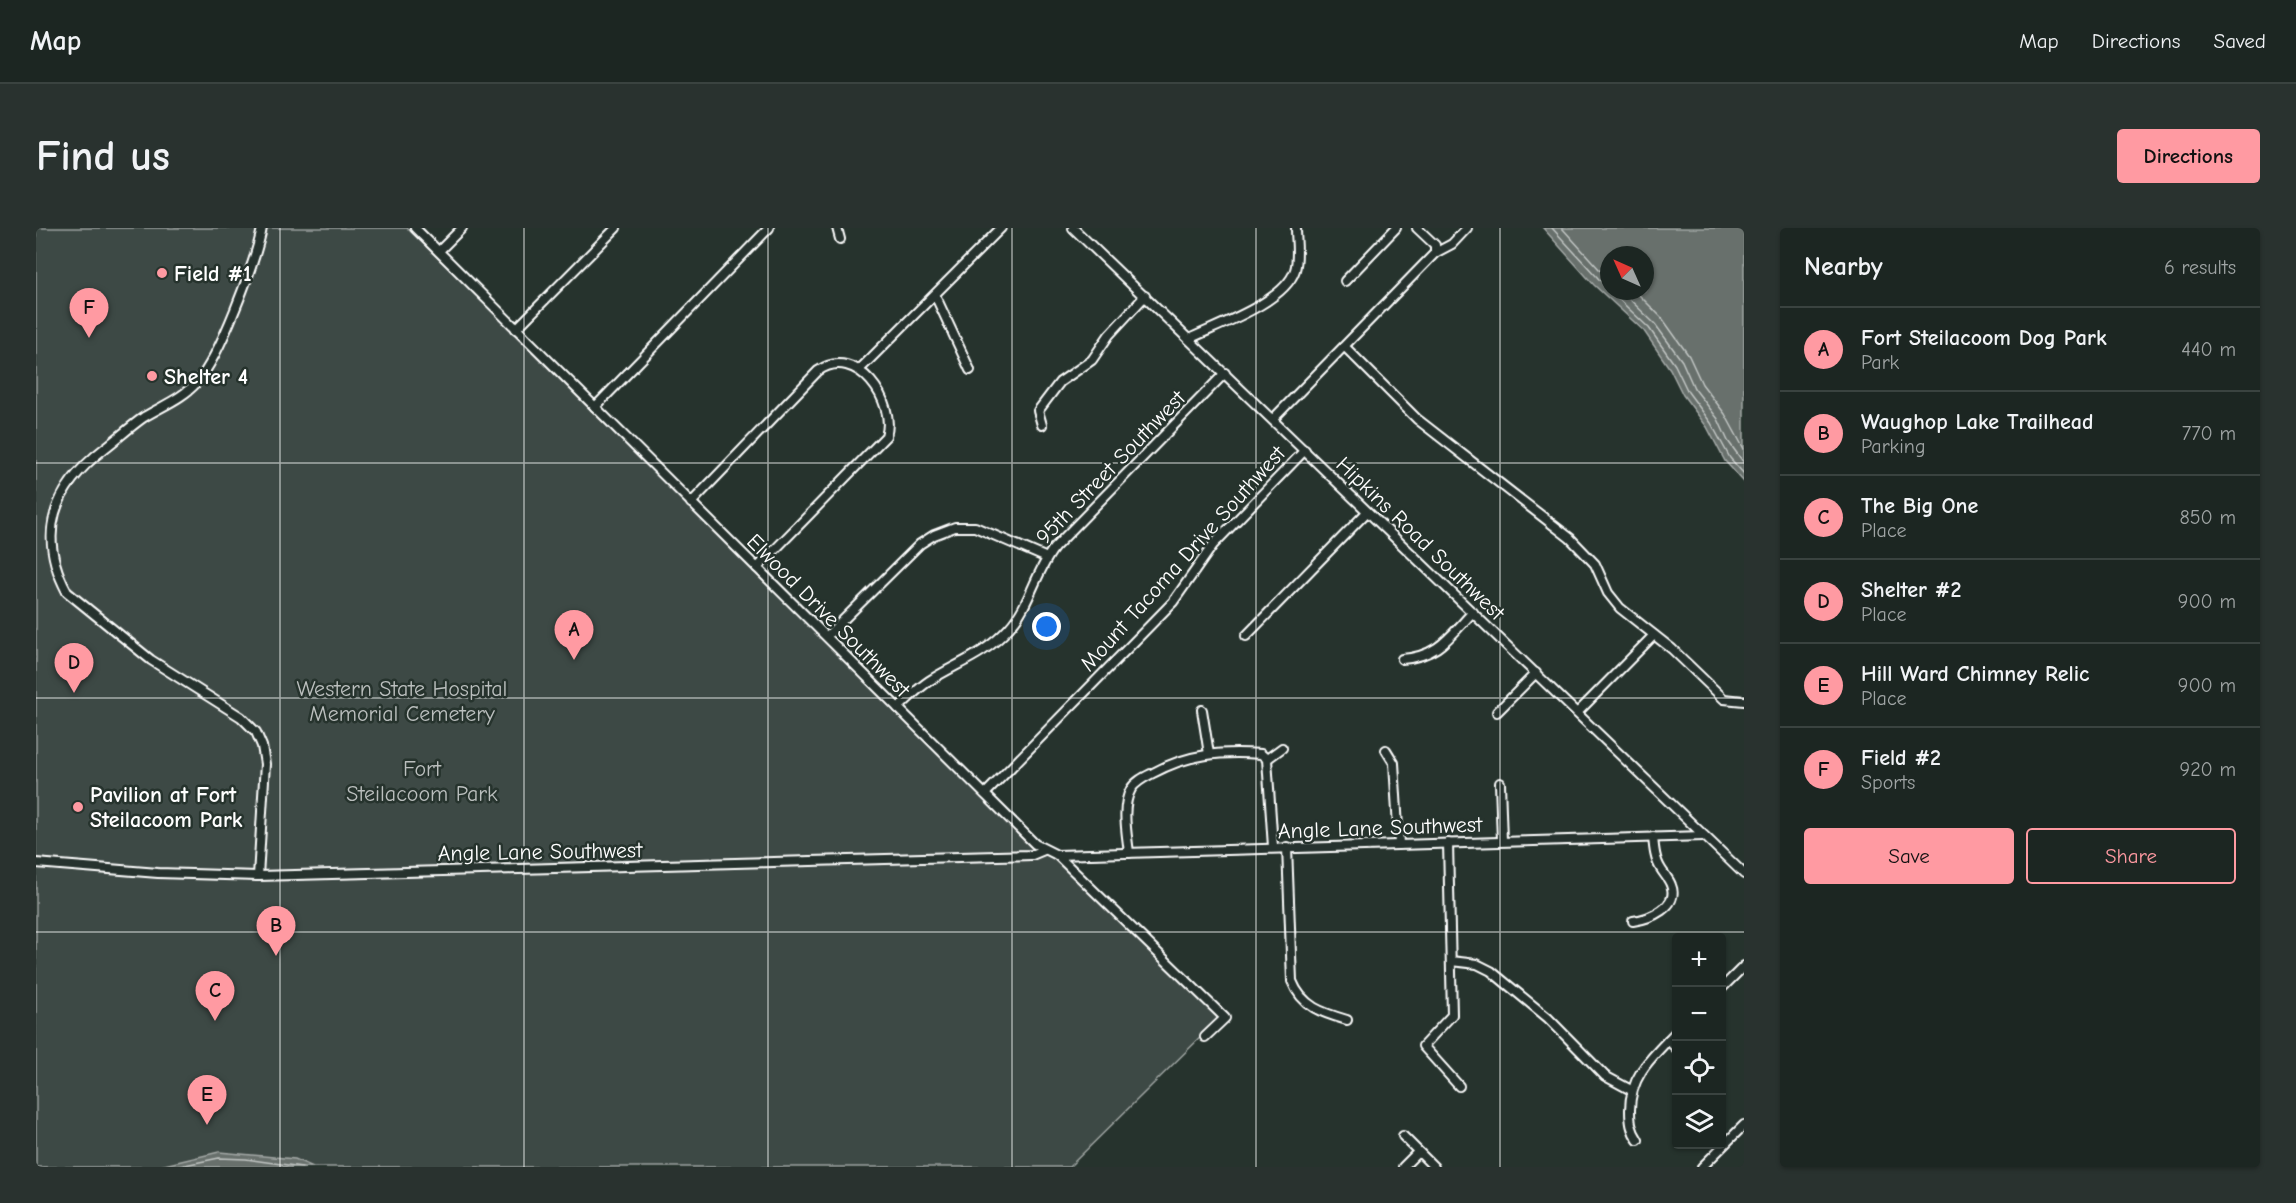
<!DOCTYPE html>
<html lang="en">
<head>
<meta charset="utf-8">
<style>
  :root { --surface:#1c2622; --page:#29322f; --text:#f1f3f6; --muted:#a0a5a5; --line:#3a4340; --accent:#ff9aa2 }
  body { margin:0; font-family:"Comic Neue",sans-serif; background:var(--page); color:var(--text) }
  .controls { position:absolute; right:18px; bottom:18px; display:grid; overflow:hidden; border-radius:6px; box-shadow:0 2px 4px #0004 }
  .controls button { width:54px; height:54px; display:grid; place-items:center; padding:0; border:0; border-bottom:2px solid var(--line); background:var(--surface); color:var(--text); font:30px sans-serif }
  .compass { position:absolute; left:1564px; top:18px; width:54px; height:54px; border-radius:50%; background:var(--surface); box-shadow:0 2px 4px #0004; rotate:315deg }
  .you { position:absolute; left:1011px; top:399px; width:21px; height:21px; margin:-15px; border:4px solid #fff; border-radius:50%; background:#1a73e8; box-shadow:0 0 0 9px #1a73e833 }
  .badge { display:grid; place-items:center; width:39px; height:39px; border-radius:50%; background:var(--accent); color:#111; font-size:20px; font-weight:700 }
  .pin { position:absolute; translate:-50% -50px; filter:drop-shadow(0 2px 3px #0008) }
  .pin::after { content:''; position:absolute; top:32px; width:21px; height:18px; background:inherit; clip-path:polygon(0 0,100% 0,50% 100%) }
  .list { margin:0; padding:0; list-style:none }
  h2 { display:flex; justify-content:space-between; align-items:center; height:78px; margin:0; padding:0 24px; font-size:26px }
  h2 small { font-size:20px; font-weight:400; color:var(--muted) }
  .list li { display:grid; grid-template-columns:39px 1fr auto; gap:18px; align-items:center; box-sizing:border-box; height:84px; padding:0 24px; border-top:2px solid var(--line) }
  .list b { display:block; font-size:22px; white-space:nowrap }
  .list p { margin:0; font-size:20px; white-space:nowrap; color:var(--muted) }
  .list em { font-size:20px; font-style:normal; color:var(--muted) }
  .actions { display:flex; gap:12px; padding:18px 24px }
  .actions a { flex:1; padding:14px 0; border:2px solid var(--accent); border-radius:6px; text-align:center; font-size:21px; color:var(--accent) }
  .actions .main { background:var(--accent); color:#111 }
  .icon { flex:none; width:33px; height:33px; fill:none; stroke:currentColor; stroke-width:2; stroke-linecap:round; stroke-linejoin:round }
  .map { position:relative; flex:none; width:1708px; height:939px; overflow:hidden; border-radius:6px }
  header { display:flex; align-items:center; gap:36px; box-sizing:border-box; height:84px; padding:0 30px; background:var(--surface); border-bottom:2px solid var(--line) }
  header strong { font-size:28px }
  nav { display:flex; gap:33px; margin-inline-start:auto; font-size:21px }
  .intro { display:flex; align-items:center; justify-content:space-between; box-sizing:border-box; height:144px; padding:0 36px }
  h1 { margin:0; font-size:42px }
  .button { padding:15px 27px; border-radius:6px; background:var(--accent); color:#111; font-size:21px; font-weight:700 }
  main { display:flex; gap:36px; padding:0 36px }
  aside { flex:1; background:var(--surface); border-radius:6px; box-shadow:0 2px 4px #0004 }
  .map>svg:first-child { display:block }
</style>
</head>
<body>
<header>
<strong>Map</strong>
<nav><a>Map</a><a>Directions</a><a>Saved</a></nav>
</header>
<div class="intro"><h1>Find us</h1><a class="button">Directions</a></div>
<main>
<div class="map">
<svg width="1708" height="939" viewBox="0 0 1708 939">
  <rect width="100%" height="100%" fill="#26332d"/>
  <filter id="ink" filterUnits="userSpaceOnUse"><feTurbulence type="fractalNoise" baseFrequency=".0167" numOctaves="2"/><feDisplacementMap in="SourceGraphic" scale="12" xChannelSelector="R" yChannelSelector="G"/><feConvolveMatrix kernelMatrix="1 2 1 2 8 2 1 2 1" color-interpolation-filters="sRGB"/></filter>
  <g filter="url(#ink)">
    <path fill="#3e4944" stroke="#9ea4a2" stroke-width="1.5" d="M0,0H371L1184,790L1033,939H0Z"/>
    <g fill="#67706c" stroke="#a4a9a7" stroke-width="1.5" fill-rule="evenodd">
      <path d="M1507,0H1708V254L1689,233L1671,199L1647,167L1634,141L1608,103L1558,57ZM1573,27H1609V63H1573Z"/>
      <path d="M183,924L259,931L277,939H120Z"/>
    </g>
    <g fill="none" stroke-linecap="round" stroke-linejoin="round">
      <g stroke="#c2c6c4" stroke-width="1.5">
        <path d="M1516,0L1573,62"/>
        <path d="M1526,0L1573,52"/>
        <path d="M1574,63L1613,100L1639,137L1652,164L1675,195L1694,230L1708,246"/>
        <path d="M1585,63L1619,96L1646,133L1658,160L1682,191L1692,213L1708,235"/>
        <path d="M1599,63L1626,90L1653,128L1666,156L1689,186L1708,221"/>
        <path d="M139,939L183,930L210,931L266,939"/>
      </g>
      <defs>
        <g id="minor">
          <path d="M379,0L999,616L1021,627L1189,790L1169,809"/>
          <path d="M801,0L804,11"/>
          <path d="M1037,0L1708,646"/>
          <path d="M1381,0L1399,17V25"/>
          <path d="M403,23L426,0"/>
          <path d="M1309,53L1360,0"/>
          <path d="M899,67L934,142"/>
          <path d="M480,101L580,0"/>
          <path d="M1153,111C1182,97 1249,74 1259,42C1263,29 1260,13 1260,0"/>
          <path d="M1309,119L1381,191L1534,310L1559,336L1572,365L1584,380L1636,421L1688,471L1708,473"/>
          <path d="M824,141L965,0"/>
          <path d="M559,179L733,0"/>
          <path d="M1237,191L1399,25L1416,16L1431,0"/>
          <path d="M1006,197L1002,183L1024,154L1056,132L1073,107L1109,68"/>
          <path d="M655,275L782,143C821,116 861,175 850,208L721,340"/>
          <path d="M791,408L884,316L898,307L919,299H939L1011,330"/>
          <path d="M1210,408L1331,284"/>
          <path d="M1366,431C1403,428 1413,409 1437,384"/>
          <path d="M862,480C872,471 881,461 893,453C921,435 949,427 973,400C994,377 999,345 1018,320L1189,145"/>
          <path d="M1166,482L1173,526"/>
          <path d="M1461,484L1500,445"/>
          <path d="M1541,485L1618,407"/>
          <path d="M1350,522L1358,535L1363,616"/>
          <path d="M1231,531L1246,520"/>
          <path d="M1464,555L1466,613"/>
          <path d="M949,566L1137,374L1177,317L1269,222"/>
          <path d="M1412,615L1416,787L1387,818L1423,858"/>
          <path d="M1251,619L1256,753C1266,779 1287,785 1311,792"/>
          <path d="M1093,625C1091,606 1085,579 1095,561C1100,553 1109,549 1117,545C1152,526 1185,523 1225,526L1231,531L1237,619"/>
          <path d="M1021,627L1668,608"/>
          <path d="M0,635L122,645L222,648L996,627L1008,622"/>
          <path d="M222,648L229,536L226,518L220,504L205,489L115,432L31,364C0,306 17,260 69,220C82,210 95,198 108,189C126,178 147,170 161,154C183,131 220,32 226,0"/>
          <path d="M1597,693C1613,691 1644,679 1635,657C1633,651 1628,646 1625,641C1619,632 1618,620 1617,609"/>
          <path d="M1415,733L1441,736L1455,743L1512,790L1569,848L1595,862"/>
          <path d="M1686,760L1708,738"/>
          <path d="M1632,812L1640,820"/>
          <path d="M1367,908L1398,939"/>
          <path d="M1602,912C1595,902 1594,894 1594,882C1594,847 1617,828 1640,804"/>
          <path d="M1367,939L1382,924"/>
          <path d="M1666,939L1708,897"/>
        </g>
      </defs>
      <use href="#minor" stroke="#fff" stroke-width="12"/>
      <use href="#minor" stroke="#26332d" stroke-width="8"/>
    </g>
  </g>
  <path fill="none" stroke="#fff" stroke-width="1.5" stroke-opacity="0.55" d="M244,0V939M488,0V939M732,0V939M976,0V939M1220,0V939M1464,0V939M0,235H1708M0,470H1708M0,704H1708"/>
  <g fill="#ff9aa2" stroke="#26332d" stroke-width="2">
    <circle cx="126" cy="45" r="6"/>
    <circle cx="116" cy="148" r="6"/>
    <circle cx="42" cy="579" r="6"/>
  </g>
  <g text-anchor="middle" stroke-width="5" stroke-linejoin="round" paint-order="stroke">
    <g font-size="22" font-weight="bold" fill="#fff" stroke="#26332d" text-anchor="start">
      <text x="138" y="53">Field #1</text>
      <text x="128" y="156">Shelter 4</text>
      <text x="54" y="574">Pavilion at Fort<tspan x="54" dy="25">Steilacoom Park</tspan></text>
    </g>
    <g font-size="22" fill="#fff" stroke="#26332d">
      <text transform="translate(1074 239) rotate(-46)" y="8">95th Street Southwest</text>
      <text transform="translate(1385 310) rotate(44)" y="8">Hipkins Road Southwest</text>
      <text transform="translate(1146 330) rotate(-48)" y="8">Mount Tacoma Drive Southwest</text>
      <text transform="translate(793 387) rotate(45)" y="8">Elwood Drive Southwest</text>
      <text transform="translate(1344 599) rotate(-2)" y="8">Angle Lane Southwest</text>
      <text transform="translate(504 623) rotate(-1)" y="8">Angle Lane Southwest</text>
    </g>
    <g font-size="22" fill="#bbbfbe" stroke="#26332d">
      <text x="366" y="468">Western State Hospital<tspan x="366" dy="25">Memorial Cemetery</tspan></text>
      <text x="386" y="548">Fort<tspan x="386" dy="25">Steilacoom Park</tspan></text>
    </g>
  </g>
</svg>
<div class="controls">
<button>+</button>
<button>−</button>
<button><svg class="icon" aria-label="locate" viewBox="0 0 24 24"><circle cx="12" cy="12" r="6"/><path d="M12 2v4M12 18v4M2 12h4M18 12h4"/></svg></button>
<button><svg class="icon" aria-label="layers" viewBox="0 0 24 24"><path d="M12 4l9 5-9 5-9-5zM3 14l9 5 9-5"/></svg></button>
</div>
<svg class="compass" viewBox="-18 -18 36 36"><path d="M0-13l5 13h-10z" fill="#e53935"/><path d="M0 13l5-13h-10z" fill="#a0a5a5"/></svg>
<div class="you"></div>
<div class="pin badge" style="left:538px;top:432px">A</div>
<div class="pin badge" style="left:240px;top:728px">B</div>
<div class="pin badge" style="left:179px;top:793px">C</div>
<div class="pin badge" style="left:38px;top:465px">D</div>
<div class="pin badge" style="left:171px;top:897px">E</div>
<div class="pin badge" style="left:53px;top:110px">F</div>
</div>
<aside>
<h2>Nearby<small>6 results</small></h2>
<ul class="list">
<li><span class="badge">A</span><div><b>Fort Steilacoom Dog Park</b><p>Park</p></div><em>440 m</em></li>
<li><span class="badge">B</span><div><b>Waughop Lake Trailhead</b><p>Parking</p></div><em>770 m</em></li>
<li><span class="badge">C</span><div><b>The Big One</b><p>Place</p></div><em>850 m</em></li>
<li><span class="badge">D</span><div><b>Shelter #2</b><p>Place</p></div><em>900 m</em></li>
<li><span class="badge">E</span><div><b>Hill Ward Chimney Relic</b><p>Place</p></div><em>900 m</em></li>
<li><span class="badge">F</span><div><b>Field #2</b><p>Sports</p></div><em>920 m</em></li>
</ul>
<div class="actions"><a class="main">Save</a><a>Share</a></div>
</aside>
</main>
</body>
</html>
